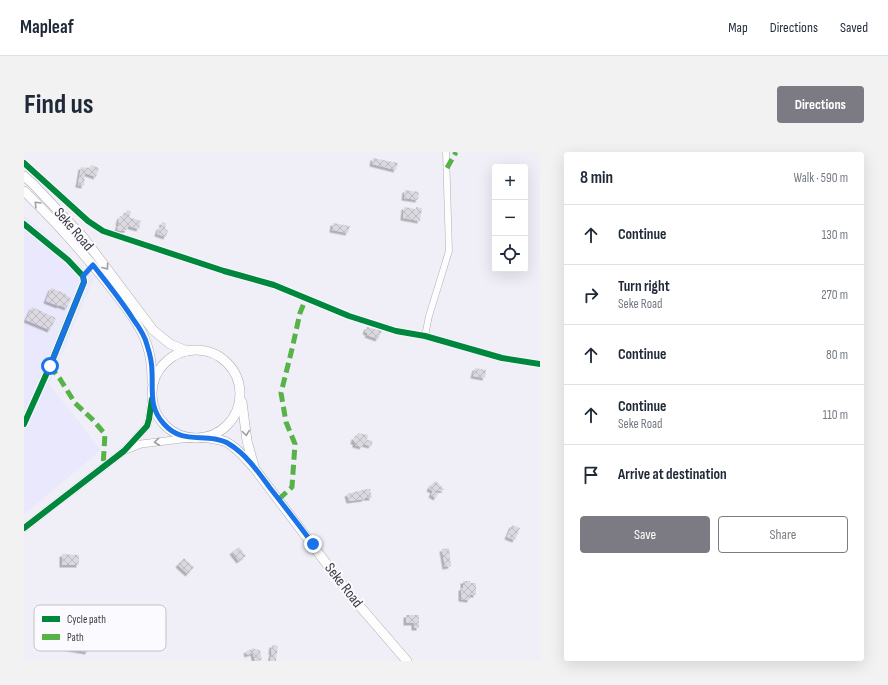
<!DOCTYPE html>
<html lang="en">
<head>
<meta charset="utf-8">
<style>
  :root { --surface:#fff; --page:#f2f2f3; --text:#1f2937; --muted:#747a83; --line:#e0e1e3; --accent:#7c7b83 }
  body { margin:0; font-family:"Sofia Sans Condensed",sans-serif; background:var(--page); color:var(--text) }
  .controls { position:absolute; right:12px; top:12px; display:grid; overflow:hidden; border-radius:4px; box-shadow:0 4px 16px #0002 }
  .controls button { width:36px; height:36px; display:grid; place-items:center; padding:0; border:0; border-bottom:1px solid var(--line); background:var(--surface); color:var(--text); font:20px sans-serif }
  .stop { position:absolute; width:12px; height:12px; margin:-9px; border:3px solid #1a73e8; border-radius:50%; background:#fff }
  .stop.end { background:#1a73e8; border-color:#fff; box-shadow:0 1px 4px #0008 }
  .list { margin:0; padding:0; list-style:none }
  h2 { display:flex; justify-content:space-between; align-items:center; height:52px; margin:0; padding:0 16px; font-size:17px }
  h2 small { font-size:13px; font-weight:400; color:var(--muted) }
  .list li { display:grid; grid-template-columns:26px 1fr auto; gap:12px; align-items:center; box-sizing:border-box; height:60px; padding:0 16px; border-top:1px solid var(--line) }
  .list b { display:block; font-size:15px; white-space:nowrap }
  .list p { margin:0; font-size:13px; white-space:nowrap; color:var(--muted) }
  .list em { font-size:13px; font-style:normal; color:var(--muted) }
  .actions { display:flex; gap:8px; padding:12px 16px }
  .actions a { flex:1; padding:9px 0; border:1px solid var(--accent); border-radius:4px; text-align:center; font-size:14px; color:var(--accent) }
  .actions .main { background:var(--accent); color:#fff }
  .icon { flex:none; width:22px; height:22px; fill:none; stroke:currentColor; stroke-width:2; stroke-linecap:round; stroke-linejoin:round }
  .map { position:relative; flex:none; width:516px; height:509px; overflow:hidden; border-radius:4px }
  header { display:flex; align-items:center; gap:24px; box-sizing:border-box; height:56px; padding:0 20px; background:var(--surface); border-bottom:1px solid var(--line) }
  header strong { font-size:19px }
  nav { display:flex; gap:22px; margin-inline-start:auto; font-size:14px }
  .intro { display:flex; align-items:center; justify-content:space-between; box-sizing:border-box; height:96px; padding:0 24px }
  h1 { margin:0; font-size:28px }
  .button { padding:10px 18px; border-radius:4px; background:var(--accent); color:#fff; font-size:14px; font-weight:700 }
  main { display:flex; gap:24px; padding:0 24px }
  aside { flex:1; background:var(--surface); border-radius:4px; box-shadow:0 4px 16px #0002 }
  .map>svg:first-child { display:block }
</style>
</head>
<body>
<header>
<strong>Mapleaf</strong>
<nav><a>Map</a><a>Directions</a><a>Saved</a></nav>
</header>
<div class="intro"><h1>Find us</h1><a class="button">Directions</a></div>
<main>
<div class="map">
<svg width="516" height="509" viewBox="0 0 516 509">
  <defs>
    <pattern id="building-cross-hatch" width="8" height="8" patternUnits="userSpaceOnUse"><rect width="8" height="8" fill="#dbd8e0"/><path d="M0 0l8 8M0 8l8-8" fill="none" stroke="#bdbac1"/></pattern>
    <filter id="shadow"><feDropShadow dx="-2.5" dy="2.5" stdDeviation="0" flood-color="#0004"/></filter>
  </defs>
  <rect width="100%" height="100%" fill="#f0eff8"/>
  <path fill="#eae8fc" d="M0,63L70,126L25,232L77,298L0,362Z"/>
  <g fill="url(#building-cross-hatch)" filter="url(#shadow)">
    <path d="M349,6L374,11L372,18L348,12Z"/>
    <path d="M67,13L75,16L72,25L61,21L60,34L54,33L57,15L66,16Z"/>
    <path d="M381,38L395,40L394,48L380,46Z"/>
    <path d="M380,55L392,57V55L398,56L396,69L379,66Z"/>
    <path d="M103,58L107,59L105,65L117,69L115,77L104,74L103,78L94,79L93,77L95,71H94L96,64L100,65Z"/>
    <path d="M138,70L142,71L141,77L144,78L142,85L133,82L135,75L137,76Z"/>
    <path d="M309,71L326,74L324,81L308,78Z"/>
    <path d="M27,136L42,142V143L47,146L43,156L35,153V154L22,149Z"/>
    <path d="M8,155L32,166L26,178L2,168Z"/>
    <path d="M343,175L358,179L354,187L343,183L344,181L341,180Z"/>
    <path d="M451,216L462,218L461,226L449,224Z"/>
    <path d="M334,281L344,283L343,288L349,289L347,294L339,292L338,295L331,293V290H329L330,285H333Z"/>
    <path d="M412,329L421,338L410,339L414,342L412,346L407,343L409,339L405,337L407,333Z"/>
    <path d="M342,337H346L348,346H340L341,347L325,349L323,342Z"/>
    <path d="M488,373L496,376L491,388L483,385Z"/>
    <path d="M215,395L222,404L215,409L208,400Z"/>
    <path d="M425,396L427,414L421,415L418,397Z"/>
    <path d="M38,402L55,403V413H38Z"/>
    <path d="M160,406L170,415L164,422L154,413Z"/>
    <path d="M439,429H446V431H452V443H446V448L437,447V436H439Z"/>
    <path d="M382,463H395V476H390V471H382Z"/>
    <path d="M42,483L66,487L64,500L40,496Z"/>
    <path d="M248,493L254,494L252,509H246L248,500H247Z"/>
    <path d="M228,496L238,499H236L238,508L231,509L229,501L223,503L222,499L228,497Z"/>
  </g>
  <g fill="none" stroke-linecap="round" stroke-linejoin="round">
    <defs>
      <g id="minor">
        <path d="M0,11L64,69L79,79L100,86L200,119L250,133L325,164L372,179L401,184L478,206L516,212"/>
        <path d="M0,72L44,108L59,124L60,130L26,214L0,272"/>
        <path d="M401,184L405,164L425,99L422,0"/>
      </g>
      <g id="tertiary">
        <path d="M102,298L117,292L166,286"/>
        <path d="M0,376L100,299L123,274L125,267L128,247"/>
      </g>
      <g id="primary">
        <path d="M0,24L9,32L59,85L129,178L146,192L163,199"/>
        <path d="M0,39C33,71 63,105 91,141C103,157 117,174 123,193C127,204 128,217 128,229"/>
        <circle cx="172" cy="242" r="44"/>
        <path d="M218,250L223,289L230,314"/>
        <path d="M180,285C187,287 194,287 200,289C211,293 223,308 231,317L327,444L383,509"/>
      </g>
    </defs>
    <use href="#minor" stroke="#aeadb4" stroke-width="7"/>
    <use href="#tertiary" stroke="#aeadb4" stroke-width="8"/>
    <use href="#primary" stroke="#aeadb4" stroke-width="10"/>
    <use href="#minor" stroke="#fdfdfe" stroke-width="6"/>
    <use href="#tertiary" stroke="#fdfdfe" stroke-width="7"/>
    <use href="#primary" stroke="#fdfdfe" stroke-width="9"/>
    <g stroke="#57b347" stroke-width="5" stroke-dasharray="10 5" stroke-linecap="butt">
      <path d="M423,16L432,0"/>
      <path d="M26,214L36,227L51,251L68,267L81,282L79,315"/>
      <path d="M255,347L268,335L271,292L262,270L257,241L268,197L276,161L282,146"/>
    </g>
    <defs>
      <g id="cycleway">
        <path d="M0,11L64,69L79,79L100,86L200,119L250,133L325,164L372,179L401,184L478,206L516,212"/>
        <path d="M0,72L44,108L59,124L60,130L26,214L0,272"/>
        <path d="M0,376L100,299L123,274L125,267L128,247"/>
      </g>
    </defs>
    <use href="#cycleway" stroke="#fbfafe" stroke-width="8"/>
    <use href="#cycleway" stroke="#00873e" stroke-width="6"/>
  </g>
  <defs><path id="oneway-chevron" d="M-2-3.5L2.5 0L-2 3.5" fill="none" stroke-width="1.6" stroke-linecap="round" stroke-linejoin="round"/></defs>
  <g stroke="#9d9ca1">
    <use href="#oneway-chevron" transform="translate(13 52) rotate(-135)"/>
    <use href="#oneway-chevron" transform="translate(82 115) rotate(53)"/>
    <use href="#oneway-chevron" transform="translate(222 281) rotate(82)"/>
    <use href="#oneway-chevron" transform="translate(133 290) rotate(173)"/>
  </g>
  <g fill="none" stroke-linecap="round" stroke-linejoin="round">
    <path stroke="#1a73e8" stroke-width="5" d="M26,214L60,130L59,124L69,113C83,131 97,148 109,167C115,175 121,184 123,193C126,202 128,212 128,220C129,240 125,256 140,272C155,289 171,284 191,287C196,288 201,289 205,292C222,302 235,321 246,336C261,355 275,373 289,392"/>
  </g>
  <g text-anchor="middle" stroke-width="4" stroke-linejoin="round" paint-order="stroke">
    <g font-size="15" fill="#3d3c44" stroke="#fbfafe">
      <text transform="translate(50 77) rotate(49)" y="5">Seke Road</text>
      <text transform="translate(320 433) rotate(52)" y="5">Seke Road</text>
    </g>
  </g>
  <rect x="10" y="453" width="132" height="46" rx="6" fill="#fbfafe" stroke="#c2c1c6" stroke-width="1"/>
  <rect x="18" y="464" width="18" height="6" fill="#00873e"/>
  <rect x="18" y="482" width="18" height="6" fill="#57b347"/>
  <g font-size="11" fill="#3d3c44">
    <text x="43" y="471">Cycle path</text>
    <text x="43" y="489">Path</text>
  </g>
</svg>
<div class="controls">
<button>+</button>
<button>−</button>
<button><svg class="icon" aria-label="locate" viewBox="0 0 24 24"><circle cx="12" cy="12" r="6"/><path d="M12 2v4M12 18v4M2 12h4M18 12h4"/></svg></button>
</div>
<div class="stop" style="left:26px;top:214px"></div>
<div class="stop end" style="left:289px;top:392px"></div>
</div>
<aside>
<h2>8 min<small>Walk · 590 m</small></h2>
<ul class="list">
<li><svg class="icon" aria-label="ahead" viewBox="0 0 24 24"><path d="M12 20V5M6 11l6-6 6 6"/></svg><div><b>Continue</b></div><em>130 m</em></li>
<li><svg class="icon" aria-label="right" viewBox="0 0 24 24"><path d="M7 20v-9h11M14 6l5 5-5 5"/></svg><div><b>Turn right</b><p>Seke Road</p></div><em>270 m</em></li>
<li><svg class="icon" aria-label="ahead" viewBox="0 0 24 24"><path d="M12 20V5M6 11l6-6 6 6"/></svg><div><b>Continue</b></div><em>80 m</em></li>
<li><svg class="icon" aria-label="ahead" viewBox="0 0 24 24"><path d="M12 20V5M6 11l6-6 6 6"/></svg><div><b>Continue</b><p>Seke Road</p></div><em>110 m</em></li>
<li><svg class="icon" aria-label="arrive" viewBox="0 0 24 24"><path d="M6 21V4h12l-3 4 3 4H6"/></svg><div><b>Arrive at destination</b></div></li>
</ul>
<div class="actions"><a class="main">Save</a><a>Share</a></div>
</aside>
</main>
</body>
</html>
